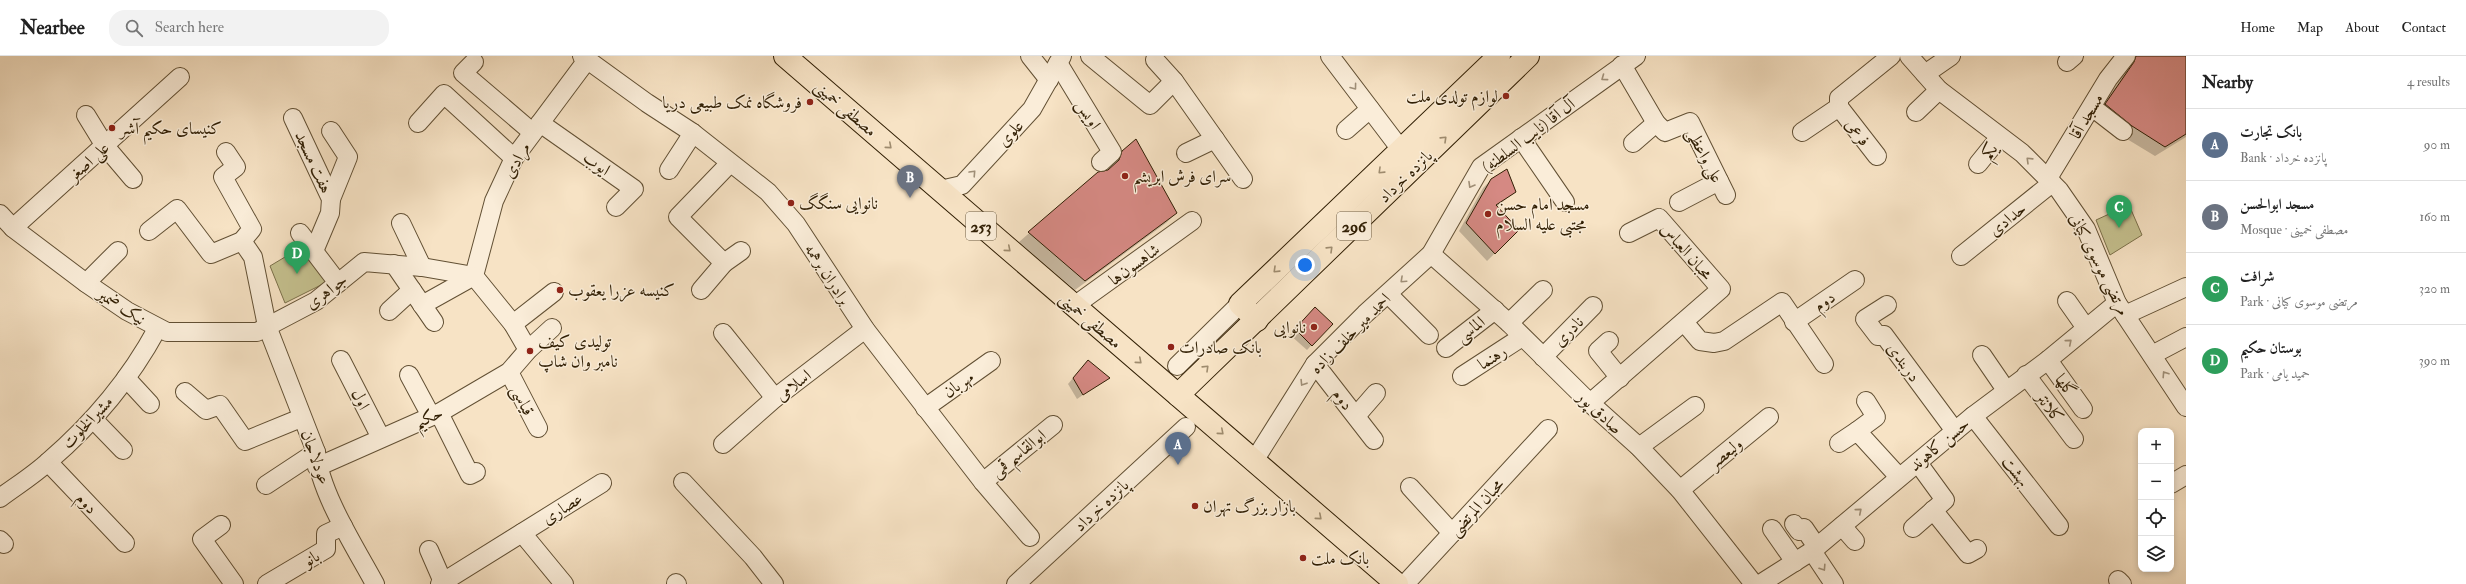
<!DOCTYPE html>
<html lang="en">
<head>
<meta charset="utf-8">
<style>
  :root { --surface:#fff; --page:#f2f2f2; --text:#222; --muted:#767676; --line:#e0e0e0; --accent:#8f2418 }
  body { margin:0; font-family:"IM FELL Double Pica",Amiri,serif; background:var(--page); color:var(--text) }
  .controls { position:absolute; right:12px; bottom:12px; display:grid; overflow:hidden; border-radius:8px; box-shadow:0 2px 6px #0003 }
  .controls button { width:36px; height:36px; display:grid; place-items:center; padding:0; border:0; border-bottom:1px solid var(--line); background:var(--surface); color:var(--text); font:20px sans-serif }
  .you { position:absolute; left:1305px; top:209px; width:14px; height:14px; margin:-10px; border:3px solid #fff; border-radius:50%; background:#1a73e8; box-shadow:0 0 0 6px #1a73e833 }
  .badge { display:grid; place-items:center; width:26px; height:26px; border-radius:50%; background:var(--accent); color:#fff; font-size:13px; font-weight:700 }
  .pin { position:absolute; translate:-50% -33px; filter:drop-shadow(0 1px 2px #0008) }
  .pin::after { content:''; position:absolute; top:21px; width:14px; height:12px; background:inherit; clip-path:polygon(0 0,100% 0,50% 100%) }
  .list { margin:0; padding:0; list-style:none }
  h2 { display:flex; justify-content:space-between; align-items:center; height:52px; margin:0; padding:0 16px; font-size:17px }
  h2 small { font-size:13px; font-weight:400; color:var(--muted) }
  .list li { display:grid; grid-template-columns:26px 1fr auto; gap:12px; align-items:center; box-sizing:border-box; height:72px; padding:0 16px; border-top:1px solid var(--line) }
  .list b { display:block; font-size:15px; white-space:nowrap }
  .list p { margin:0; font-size:13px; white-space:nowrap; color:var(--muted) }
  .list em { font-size:13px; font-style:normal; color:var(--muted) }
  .icon { flex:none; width:22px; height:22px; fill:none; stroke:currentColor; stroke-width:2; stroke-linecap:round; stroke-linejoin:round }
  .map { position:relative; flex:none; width:2186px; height:528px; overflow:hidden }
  header { display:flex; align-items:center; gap:24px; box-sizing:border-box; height:56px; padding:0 20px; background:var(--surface); border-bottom:1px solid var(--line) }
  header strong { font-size:19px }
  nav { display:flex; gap:22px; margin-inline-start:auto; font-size:14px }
  .search { width:280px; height:36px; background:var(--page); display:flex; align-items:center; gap:10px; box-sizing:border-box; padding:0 14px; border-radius:16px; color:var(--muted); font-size:15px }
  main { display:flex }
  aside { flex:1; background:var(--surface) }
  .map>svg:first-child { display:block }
</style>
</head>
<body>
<header>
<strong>Nearbee</strong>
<div class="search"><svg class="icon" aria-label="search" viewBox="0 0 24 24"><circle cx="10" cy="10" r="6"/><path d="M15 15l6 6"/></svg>Search here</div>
<nav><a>Home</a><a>Map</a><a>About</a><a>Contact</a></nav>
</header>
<main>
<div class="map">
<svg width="2186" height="528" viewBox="0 0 2186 528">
  <rect width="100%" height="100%" fill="#f7e3c5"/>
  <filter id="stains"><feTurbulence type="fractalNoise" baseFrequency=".005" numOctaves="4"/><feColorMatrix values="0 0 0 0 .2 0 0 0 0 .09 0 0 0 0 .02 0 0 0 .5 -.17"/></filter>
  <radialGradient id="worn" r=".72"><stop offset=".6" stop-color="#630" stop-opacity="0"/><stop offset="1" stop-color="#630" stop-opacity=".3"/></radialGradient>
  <g fill="#c5c18f" stroke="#7b704a">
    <path d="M2129,149L2142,179L2110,199L2096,164Z"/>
    <path d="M300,192L327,226L285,247L270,210Z"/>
  </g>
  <g fill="#0003">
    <path d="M2136,0H2186V81L2155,100L2122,80L2096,58L2125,17L2127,9Z"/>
    <path d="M1123,96L1176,157L1166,167L1075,234L1019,186L1098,117L1109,115L1113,106Z"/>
    <path d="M1491,124L1515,136L1496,151L1518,174L1487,205L1459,175L1483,132Z"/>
    <path d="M1315,253L1331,268L1307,294L1290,279Z"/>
    <path d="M1083,310L1108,322L1077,343L1068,328Z"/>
  </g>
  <g fill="#d58983" stroke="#311f04">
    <path d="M2136,0H2186V78L2165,91L2132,70L2105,48L2134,6Z"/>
    <path d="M1136,83L1177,157L1085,225L1028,176L1098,116L1108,114L1119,104L1122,95Z"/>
    <path d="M1507,113L1516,136L1496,149L1519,174L1495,198L1466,167L1491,123Z"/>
    <path d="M1315,251L1333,268L1312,290L1295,273Z"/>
    <path d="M1088,304L1110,322L1083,339L1073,322Z"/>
  </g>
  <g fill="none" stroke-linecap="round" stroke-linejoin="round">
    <defs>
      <g id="minor">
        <path d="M582,0L647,47L693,77L768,136L796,168L865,273L983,426L1030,481"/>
        <path d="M1030,0L1049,24"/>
        <path d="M1090,0L1150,49L1174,25"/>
        <path d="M1330,0L1402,95"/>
        <path d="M1909,0L1939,34L2022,97L2059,134L2086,173L2117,247L2186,351"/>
        <path d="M1155,4L1174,25L1243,123"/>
        <path d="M474,6L463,17L532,76"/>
        <path d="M2067,6L2074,0"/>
        <path d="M1058,7L1112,96L1101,106"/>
        <path d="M1622,9L1656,67L1665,76L1690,66L1726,139"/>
        <path d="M1925,18L1951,0"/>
        <path d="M1839,51L1877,100"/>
        <path d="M2092,51L2123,75"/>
        <path d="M1916,56L1939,34"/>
        <path d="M86,59L105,90L133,123"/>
        <path d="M293,62L331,143L330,157L314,195"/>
        <path d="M418,67L444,38L514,102"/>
        <path d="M540,67L634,133L616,151"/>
        <path d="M1346,74L1370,53"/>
        <path d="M331,75L348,101L331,143"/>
        <path d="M1802,76L1839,51V42L1891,0"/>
        <path d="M1521,82L1565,146"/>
        <path d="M1633,87L1656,67"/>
        <path d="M1186,97L1215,83"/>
        <path d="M1978,108L1999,82"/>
        <path d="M669,114L693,77"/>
        <path d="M2048,122L2108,23L2126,0"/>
        <path d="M940,134L962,129L1032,53L1062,0"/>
        <path d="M1679,146L1719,125"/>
        <path d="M0,158L13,172L86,227L127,255L167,276H257L316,245L364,206L422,211L474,220"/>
        <path d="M401,167L422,211"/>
        <path d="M13,172L180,21"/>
        <path d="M149,175L177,153L211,198L242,185L252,173L223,121L236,111L226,96"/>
        <path d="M300,177L338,227"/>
        <path d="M242,185L253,201L267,270L316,396C320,437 355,491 375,528"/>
        <path d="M1431,198L1509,267L1590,347L1639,391L1680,434L1754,528"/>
        <path d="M1961,200L2052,127"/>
        <path d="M724,207L741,195"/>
        <path d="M394,208L434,266"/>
        <path d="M474,220L494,145L514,102L587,4"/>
        <path d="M474,220L513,268L528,294"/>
        <path d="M86,227L118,195"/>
        <path d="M701,234L724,207L678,161L730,107"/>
        <path d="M1388,238L1429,279"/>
        <path d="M2067,245L2086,272"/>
        <path d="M422,249L474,220"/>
        <path d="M1887,249L1865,263L1878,280L1884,279L1955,375"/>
        <path d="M1074,250L1192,165"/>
        <path d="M389,255L412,234"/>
        <path d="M2125,259L2186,231"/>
        <path d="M1684,266L1700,285L1714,287L1724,285L1782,246L1824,308"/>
        <path d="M1794,266L1855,224"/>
        <path d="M1509,267L1543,234"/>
        <path d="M513,268L554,236"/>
        <path d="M723,277L775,342"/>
        <path d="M1609,285L1598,295L1620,322"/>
        <path d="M1446,292L1495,254"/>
        <path d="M1982,299L2006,334"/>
        <path d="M2152,299L2186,281"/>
        <path d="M1543,301L1593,250"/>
        <path d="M341,304L381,382"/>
        <path d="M2048,304L2083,353"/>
        <path d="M1315,308L1374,384"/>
        <path d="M1177,310L1240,248"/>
        <path d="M509,316L538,372"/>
        <path d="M409,319L431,360"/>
        <path d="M2026,319L2074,383"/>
        <path d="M1462,320L1522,281"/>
        <path d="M126,322L150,348"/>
        <path d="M185,336L206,354L220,349L245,385L301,362"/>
        <path d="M1590,347L1721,233L1659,162L1629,177"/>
        <path d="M925,352L991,305"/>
        <path d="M439,357L470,419L476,416"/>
        <path d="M1356,360L1376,337"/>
        <path d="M1973,360L2059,470"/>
        <path d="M93,363L123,394"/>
        <path d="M1857,375L1876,361L1866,345"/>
        <path d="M1839,387L1857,375L1899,421"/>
        <path d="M723,388L775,342L865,273"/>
        <path d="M1639,391L1695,350"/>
        <path d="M1254,405L1315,308L1365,258L1431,198L1481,111L1636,0"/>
        <path d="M48,406L125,487"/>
        <path d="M317,411L439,357L509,316L528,294L552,272"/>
        <path d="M683,426L753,501L774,528"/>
        <path d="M983,426L1053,369"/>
        <path d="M2171,428L2186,419"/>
        <path d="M266,429L316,396"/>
        <path d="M1410,431L1452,477"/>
        <path d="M1680,434L1769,361"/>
        <path d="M0,442C16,430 34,419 49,405C92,368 130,323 157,273"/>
        <path d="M1933,454L1968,498L1977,493"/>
        <path d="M1794,468L1799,475L1804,472L1817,491"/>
        <path d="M221,469L202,483L234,528"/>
        <path d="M1842,470L1855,485"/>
        <path d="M1913,472L1945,444L1918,407"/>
        <path d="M1772,473L1795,506"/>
        <path d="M522,477L564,528"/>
        <path d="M0,484L4,488"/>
        <path d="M429,494L443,526"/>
        <path d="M1812,495L1834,528"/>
        <path d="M2118,524L2122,528"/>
        <path d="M676,527L677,528"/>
        <path d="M267,528L326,493V478L343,470"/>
        <path d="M440,528L602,427"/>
        <path d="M1016,528L1186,371"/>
        <path d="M1405,528L1548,373"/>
        <path d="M1760,528L1812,495L1973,360L2048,304L2117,247"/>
      </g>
      <g id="major">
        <path d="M785,0L1397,528"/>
        <path d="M1257,264L1240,248L1499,0"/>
        <path d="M1178,339L1528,0"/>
      </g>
    </defs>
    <use href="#minor" stroke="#625034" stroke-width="20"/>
    <use href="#major" stroke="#311f04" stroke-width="24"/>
    <use href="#minor" stroke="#faedd9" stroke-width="18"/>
    <use href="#major" stroke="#f7e3c5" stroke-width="22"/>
  </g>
  <defs><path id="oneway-chevron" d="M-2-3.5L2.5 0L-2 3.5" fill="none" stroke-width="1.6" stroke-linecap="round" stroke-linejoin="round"/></defs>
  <g stroke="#a09079">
    <use href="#oneway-chevron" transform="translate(1604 22) rotate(144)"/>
    <use href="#oneway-chevron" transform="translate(1354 31) rotate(53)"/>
    <use href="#oneway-chevron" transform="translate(2029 104) rotate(-136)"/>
    <use href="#oneway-chevron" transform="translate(973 117) rotate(-47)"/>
    <use href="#oneway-chevron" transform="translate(1471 129) rotate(120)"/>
    <use href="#oneway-chevron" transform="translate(1403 224) rotate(137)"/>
    <use href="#oneway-chevron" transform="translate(2069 286) rotate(-40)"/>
    <use href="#oneway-chevron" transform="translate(2165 318) rotate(-123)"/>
    <use href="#oneway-chevron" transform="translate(1303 327) rotate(122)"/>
    <use href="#oneway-chevron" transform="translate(1859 455) rotate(-40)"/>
    <use href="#oneway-chevron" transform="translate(1823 512) rotate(57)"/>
  </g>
  <g stroke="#9e8b6e">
    <use href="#oneway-chevron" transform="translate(1444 83) rotate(-44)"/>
    <use href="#oneway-chevron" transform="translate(889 90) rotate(41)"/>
    <use href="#oneway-chevron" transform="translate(1381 115) rotate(136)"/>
    <use href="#oneway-chevron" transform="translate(1008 193) rotate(41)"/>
    <use href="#oneway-chevron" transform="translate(1330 193) rotate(-44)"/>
    <use href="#oneway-chevron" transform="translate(1276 214) rotate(136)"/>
    <use href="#oneway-chevron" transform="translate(1139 305) rotate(41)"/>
    <use href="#oneway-chevron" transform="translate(1206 312) rotate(-44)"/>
    <use href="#oneway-chevron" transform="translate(1221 376) rotate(41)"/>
    <use href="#oneway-chevron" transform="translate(1319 461) rotate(41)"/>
  </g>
  <g fill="#8f2418" stroke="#faedd9" stroke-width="1.5">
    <circle cx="1506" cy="40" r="4"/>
    <circle cx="810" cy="46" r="4"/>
    <circle cx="112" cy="72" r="4"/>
    <circle cx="1125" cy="120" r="4"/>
    <circle cx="791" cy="147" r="4"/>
    <circle cx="1488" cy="158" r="4"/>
    <circle cx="560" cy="234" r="4"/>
    <circle cx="1314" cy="271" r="4"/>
    <circle cx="1171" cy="291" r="4"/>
    <circle cx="530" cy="295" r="4"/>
    <circle cx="1195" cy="450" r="4"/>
    <circle cx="1303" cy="502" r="4"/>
  </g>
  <g text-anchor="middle" stroke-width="3" stroke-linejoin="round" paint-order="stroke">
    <g fill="#faedd9" stroke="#6d5d44" stroke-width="1">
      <rect x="966" y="156" width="30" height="28" rx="3"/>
      <rect x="1337" y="156" width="34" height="28" rx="3"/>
    </g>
    <g font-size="16" font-weight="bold" fill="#311f04">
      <text x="981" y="176">253</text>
      <text x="1354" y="176">296</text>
    </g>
    <g font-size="17" fill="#311f04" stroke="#faedd9" text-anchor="start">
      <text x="1498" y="46" text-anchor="end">لوازم تولدی ملت</text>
      <text x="802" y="52" text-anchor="end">فروشگاه نمک طبیعی دریا</text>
      <text x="120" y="78">کنیسای حکیم آشر</text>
      <text x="1133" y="126">سرای فرش ابریشم</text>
      <text x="799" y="153">نانوایی سنگگ</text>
      <text x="1496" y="154">مسجد امام حسن<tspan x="1496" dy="20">مجتبی علیه السلام</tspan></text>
      <text x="568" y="240">کنیسه عزرا یعقوب</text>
      <text x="1306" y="277" text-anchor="end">نانوایی</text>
      <text x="538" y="291">تولیدی کیف<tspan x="538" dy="20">نامبر وان شاپ</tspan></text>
      <text x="1179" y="297">بانک صادرات</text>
      <text x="1203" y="456">بازار بزرگ تهران</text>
      <text x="1311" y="508">بانک ملت</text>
    </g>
    <g font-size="17" fill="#311f04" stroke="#faedd9">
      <text transform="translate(846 52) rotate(41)" y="6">مصطفی خمینی</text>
      <text transform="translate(1089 58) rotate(59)" y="6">اویس</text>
      <text transform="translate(2086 60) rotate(-59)" y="6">مسجد آقا</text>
      <text transform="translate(1858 76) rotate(53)" y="6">فرعی</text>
      <text transform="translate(1010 77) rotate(-47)" y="6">علوی</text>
      <text transform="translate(1528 79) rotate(-37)" y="6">آل آقا (نایب السلطنه)</text>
      <text transform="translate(1989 95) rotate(-52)" y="6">یکم</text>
      <text transform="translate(1705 99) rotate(62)" y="6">علی واعظی</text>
      <text transform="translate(516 104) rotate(-60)" y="6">مرادی</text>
      <text transform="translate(88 105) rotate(-42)" y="6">علی اصغر</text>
      <text transform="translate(314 106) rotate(65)" y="6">هفت مسجد</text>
      <text transform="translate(597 107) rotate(35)" y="6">ایوب</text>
      <text transform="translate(1405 120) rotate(-44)" y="6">پانزده خرداد</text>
      <text transform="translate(2007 163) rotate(-39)" y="6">حدادی</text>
      <text transform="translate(1687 195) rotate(49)" y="6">محبان العباس</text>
      <text transform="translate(1134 208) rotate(-36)" y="6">شاهسون‌ها</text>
      <text transform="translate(2100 208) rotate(63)" y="6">مرتضی موسوی کیانی</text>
      <text transform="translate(828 218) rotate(57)" y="6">برادران برهمه</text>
      <text transform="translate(326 235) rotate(-36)" y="6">جواهری</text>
      <text transform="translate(1824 245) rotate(-35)" y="6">دوم</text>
      <text transform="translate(122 250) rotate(33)" y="6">نیک ضمیر</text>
      <text transform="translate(1091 264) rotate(41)" y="6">مصطفی خمینی</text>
      <text transform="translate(1470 273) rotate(-38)" y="6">الماسی</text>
      <text transform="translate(1568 275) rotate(-45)" y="6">نادری</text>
      <text transform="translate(1350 277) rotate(-45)" y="6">احمد میر خلف زاده</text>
      <text transform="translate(1492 301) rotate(-32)" y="6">رهنما</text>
      <text transform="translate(1904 306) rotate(54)" y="6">دربندی</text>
      <text transform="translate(958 328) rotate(-35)" y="6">مهربان</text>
      <text transform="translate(793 329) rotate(-38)" y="6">اسلامی</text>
      <text transform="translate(2066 329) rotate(54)" y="6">گلها</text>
      <text transform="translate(361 343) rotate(63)" y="6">اول</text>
      <text transform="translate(1343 343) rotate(52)" y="6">دوم</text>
      <text transform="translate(523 344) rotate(63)" y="6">قیاسی</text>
      <text transform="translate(2050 351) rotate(53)" y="6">کلانتر</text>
      <text transform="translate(1600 356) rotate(43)" y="6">صادق پور</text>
      <text transform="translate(428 361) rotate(-25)" y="6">حکیم</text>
      <text transform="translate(87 366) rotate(-47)" y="6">مشیرالخلوت</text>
      <text transform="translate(1939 388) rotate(-40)" y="6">حسن کاهوند</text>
      <text transform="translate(1018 397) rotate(-39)" y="6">ابوالقاسم قمی</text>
      <text transform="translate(1725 397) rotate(-39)" y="6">ولیعصر</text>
      <text transform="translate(316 401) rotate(70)" y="6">عودلاجان</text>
      <text transform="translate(2016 415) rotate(52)" y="6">بهشت</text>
      <text transform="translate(87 447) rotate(47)" y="6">دوم</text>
      <text transform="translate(1101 449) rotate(-43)" y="6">پانزده خرداد</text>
      <text transform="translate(1476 451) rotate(-47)" y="6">محبان المرتضی</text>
      <text transform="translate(562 452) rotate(-32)" y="6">عصاری</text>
      <text transform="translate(311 502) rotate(-30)" y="6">بانو</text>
    </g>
  </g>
  <rect width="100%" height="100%" filter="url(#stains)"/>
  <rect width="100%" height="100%" fill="url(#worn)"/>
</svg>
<div class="controls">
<button>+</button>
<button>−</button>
<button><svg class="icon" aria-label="locate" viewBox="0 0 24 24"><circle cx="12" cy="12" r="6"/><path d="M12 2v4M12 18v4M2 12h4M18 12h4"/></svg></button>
<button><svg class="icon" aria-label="layers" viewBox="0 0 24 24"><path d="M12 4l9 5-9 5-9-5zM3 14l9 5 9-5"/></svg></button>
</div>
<div class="you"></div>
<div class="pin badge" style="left:1178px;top:409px;background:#5c6f8a">A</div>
<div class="pin badge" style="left:910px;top:142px;background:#6b7280">B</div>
<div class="pin badge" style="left:2119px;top:172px;background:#2e9e5b">C</div>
<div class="pin badge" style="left:297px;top:218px;background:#2e9e5b">D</div>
</div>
<aside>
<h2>Nearby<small>4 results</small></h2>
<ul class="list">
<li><span class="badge" style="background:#5c6f8a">A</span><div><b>بانک تجارت</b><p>Bank · پانزده خرداد</p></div><em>90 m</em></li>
<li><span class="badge" style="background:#6b7280">B</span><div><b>مسجد ابوالحسن</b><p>Mosque · مصطفی خمینی</p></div><em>160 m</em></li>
<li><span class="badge" style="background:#2e9e5b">C</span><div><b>شرافت</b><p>Park · مرتضی موسوی کیانی</p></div><em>320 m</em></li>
<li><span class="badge" style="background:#2e9e5b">D</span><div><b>بوستان حکیم</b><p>Park · حمید یامی</p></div><em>390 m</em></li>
</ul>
</aside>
</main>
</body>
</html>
